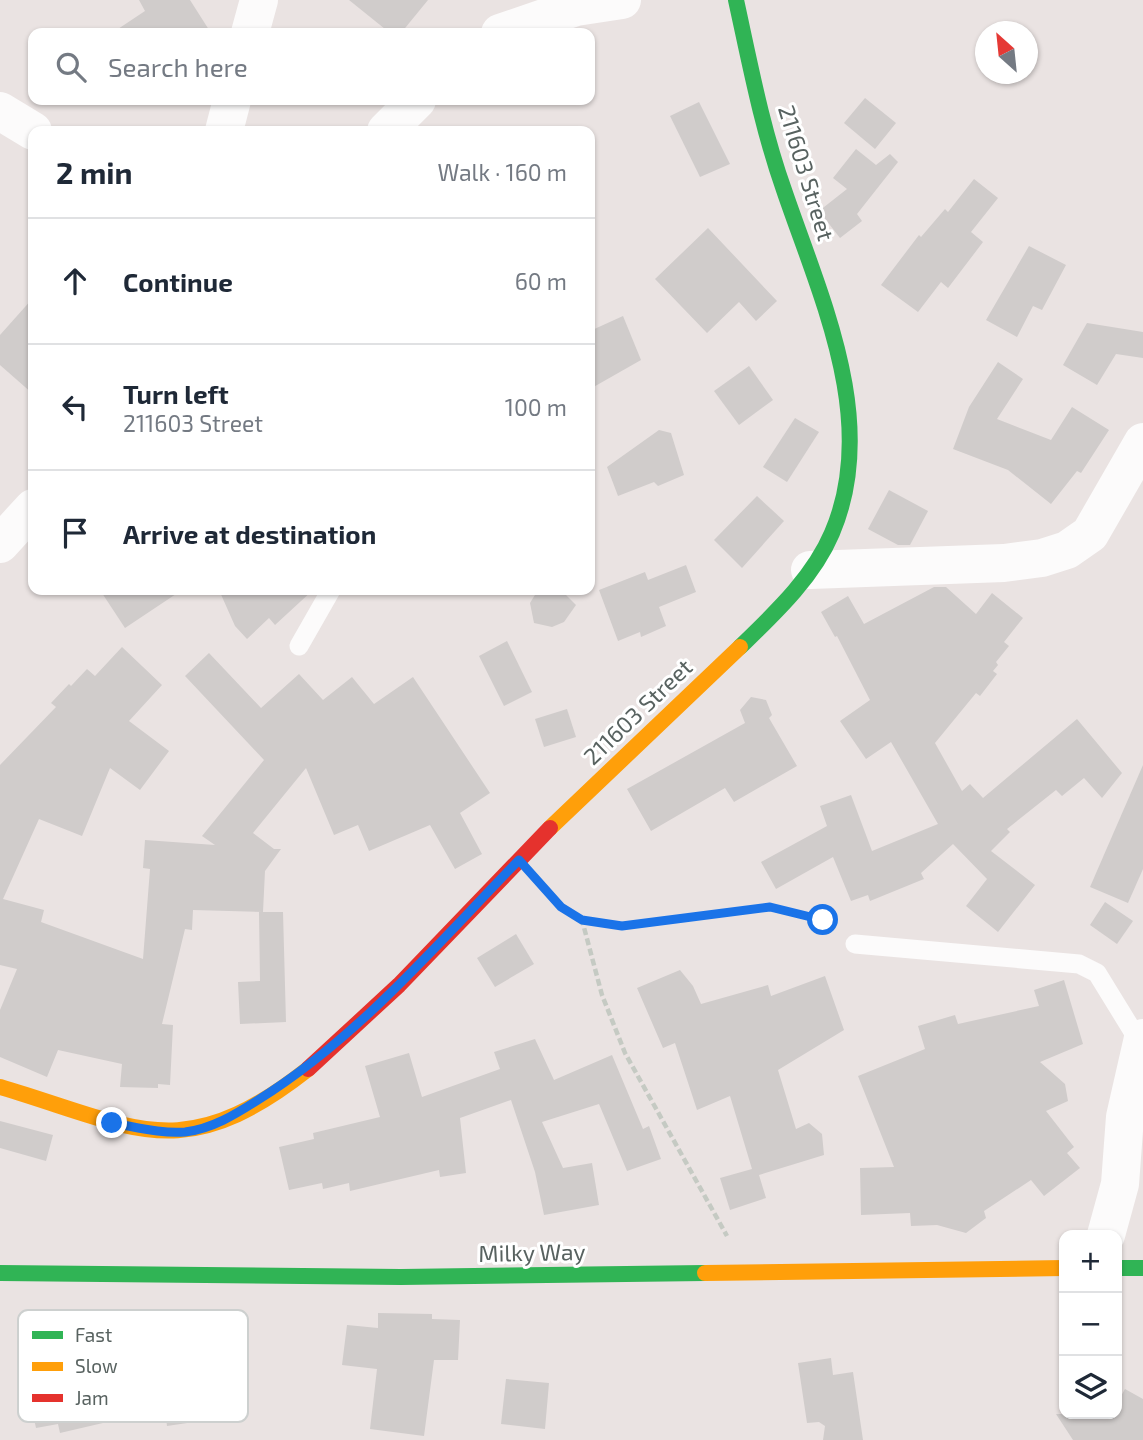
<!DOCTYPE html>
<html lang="en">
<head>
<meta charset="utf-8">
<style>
  :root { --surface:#fff; --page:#f2f2f3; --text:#1f2937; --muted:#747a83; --line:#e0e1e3 }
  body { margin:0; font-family:"Exo 2",sans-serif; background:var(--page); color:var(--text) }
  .controls { position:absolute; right:21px; bottom:21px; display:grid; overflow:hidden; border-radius:14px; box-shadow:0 2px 5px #0004 }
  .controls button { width:63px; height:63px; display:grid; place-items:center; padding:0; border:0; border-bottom:2px solid var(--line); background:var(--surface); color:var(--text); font:35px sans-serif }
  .compass { position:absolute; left:975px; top:21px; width:63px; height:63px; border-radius:50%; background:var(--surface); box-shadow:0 2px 5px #0004; rotate:333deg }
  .stop { position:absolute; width:21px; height:21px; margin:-16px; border:5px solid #1a73e8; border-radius:50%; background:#fff }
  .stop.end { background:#1a73e8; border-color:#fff; box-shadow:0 2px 7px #0008 }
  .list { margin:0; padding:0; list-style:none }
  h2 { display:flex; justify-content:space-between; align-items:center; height:91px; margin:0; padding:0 28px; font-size:30px }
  h2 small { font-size:23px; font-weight:400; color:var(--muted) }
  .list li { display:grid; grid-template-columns:46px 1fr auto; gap:21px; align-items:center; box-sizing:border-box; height:126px; padding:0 28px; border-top:2px solid var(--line) }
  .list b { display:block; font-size:26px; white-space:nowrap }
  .list p { margin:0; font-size:23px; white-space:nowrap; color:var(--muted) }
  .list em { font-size:23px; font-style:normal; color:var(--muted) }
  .icon { flex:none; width:38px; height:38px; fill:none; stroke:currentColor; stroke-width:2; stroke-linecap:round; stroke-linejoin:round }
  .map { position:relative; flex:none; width:1143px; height:1440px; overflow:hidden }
  .search { position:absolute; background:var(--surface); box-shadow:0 2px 5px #0004; left:28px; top:28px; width:567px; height:77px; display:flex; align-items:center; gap:18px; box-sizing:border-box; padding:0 24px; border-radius:14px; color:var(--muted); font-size:26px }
  .panel { position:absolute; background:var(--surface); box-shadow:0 2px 5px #0004; left:28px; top:126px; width:567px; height:469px; border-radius:14px }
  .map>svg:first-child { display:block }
</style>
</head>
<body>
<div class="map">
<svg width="1143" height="1440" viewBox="0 0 1143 1440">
  <rect width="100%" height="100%" fill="#eae3e2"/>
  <g fill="#d0cccb">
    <path d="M139,0H190L211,33H112L145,11Z"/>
    <path d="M349,0H428L401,33H390Z"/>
    <path d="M865,98L896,123L875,149L844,123Z"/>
    <path d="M699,102L730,164L700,177L670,116Z"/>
    <path d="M856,149L876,165L890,154L898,162L857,214L862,221L840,238L819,211L847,189L833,178Z"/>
    <path d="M974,179L998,198L971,232L983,242L948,288L941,282L918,312L881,285L919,235L921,237L945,209L948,212Z"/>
    <path d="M708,228L777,301L756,321L739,302L707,333L655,279Z"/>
    <path d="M1029,246L1066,265L1042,310L1033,306L1017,337L986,320Z"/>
    <path d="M33,298V394L0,365V335Z"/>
    <path d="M623,316L641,360L590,389V331Z"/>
    <path d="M1087,323L1143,332V358L1116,354L1097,385L1063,365Z"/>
    <path d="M998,362L1023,379L997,419L1051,440L1072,407L1109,430L1081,473L1077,471L1051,504L1008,470L953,449L969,407Z"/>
    <path d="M749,366L773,400L739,425L714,391Z"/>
    <path d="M795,418L819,432L787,482L763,467Z"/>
    <path d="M659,430L671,433L684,475L658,486L654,482L618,496L607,467Z"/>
    <path d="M889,490L928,511L910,545H898L868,529Z"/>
    <path d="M757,496L784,521L742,568L714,540Z"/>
    <path d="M686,565L696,592L659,607L666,626L641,637L640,632L618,641L599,590L645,572L648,580Z"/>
    <path d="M934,587H946L976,614L992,593L1023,618L1004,642L1009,646L996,662L998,665L993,671L997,674L980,696L976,693L935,743L962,791L970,784L983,798L1077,719L1122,773L1102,798L1084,778L1062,796L1056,790L1007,829L1010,832L991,851L1035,885L998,932L966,906L987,879L953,844L921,873L924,879L870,901L868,895L851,901L833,857L776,889L761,862L827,826L820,806L851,795L872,851L938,824L891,742L866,759L840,721L870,700L837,636L835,637L821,612L848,596L864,624Z"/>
    <path d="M100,590H182L125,628Z"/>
    <path d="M219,590H313L275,625L269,618L247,639L235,626Z"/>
    <path d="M538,590H561L576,605L564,622L552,627L534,623L530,603Z"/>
    <path d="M507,641L532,692L504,706L479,656Z"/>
    <path d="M122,647L162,685L129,721L169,751L140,790L110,768L82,836L39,819L3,899L44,910L41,922L143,959L150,869L143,868L145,840L215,845L202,836L264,760L185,676L209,653L261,708L299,674L323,700L352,677L374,704L413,677L490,793L460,813L482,854L455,869L430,825L369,851L358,825L334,835L306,768L253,833L274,849H281L265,871L263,912L193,910L192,930L185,929L162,1024L173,1025L170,1085L158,1084V1088L120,1087L122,1064L58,1050L47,1077L0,1057V1010L17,969L0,965V765L56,707L51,703L69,684L71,686L87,669L95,676Z"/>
    <path d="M751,697L766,700L772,715L769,718L797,766L734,802L725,788L651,831L627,789L745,723L740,710Z"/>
    <path d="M567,709L576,737L544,747L535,719Z"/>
    <path d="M1143,765V869L1128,903L1090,887Z"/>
    <path d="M1105,902L1133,921L1117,944L1090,925Z"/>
    <path d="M259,912H283L286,1022L240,1024L238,982L260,981Z"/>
    <path d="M516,934L534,964L495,987L477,958Z"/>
    <path d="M680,970L693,986L701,1004L768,985L771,996L825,976L844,1030L778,1070L796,1129L809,1123L822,1134L824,1155L759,1175L766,1198L730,1210L720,1178L752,1169L730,1096L697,1110L675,1043L663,1048L637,988Z"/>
    <path d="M1064,980L1083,1044L1040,1062L1065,1084L1068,1101L1046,1111L1074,1147L1067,1153L1080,1168L1044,1196L1031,1180L984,1211L986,1218L966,1233L937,1225L911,1226L910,1213L861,1215L860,1168L894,1167L858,1076L925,1049L918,1026L955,1015L958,1024L1039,1006L1034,990Z"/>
    <path d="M535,1039L554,1080L612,1055L643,1129L649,1126L661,1159L627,1171L599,1104L542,1122L563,1168L592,1163L599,1205L544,1215L535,1172L511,1100L460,1118L466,1173L440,1177L439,1170L350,1191L349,1183L323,1189L322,1183L289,1190L279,1147L314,1139L313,1133L380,1117L365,1066L409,1053L422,1097L500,1069L494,1052Z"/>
    <path d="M0,1121L53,1135L46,1161L0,1148Z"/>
    <path d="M378,1313L432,1314V1319L460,1320L458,1360H434L424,1436L370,1429L377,1369L342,1365L347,1325L378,1328Z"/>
    <path d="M831,1358L833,1375L853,1372L863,1440H823L825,1426L819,1422L807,1423L798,1363Z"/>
    <path d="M186,1373L194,1422L167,1426L166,1418L133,1416L60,1433L58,1424L36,1428L28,1391L99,1375L103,1396Z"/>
    <path d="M506,1379L549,1383L545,1429L501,1424Z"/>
    <path d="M1125,1389L1143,1399V1440H1073L1056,1414H1117V1403Z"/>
  </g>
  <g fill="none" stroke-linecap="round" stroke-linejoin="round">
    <g stroke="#c5cac3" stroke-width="4.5" stroke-dasharray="7 3.5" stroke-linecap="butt">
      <path d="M541,885L561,907L582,920L602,995L625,1053L727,1236"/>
      <path d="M582,920L622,926L770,907L823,920L829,936"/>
    </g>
    <g stroke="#fcfbfb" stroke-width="19">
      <path d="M299,646L331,590"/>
      <path d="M855,944L1079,964L1097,973L1140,1043"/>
    </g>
    <g stroke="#fcfbfb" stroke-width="38">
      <path d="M250,33L259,0"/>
      <path d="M500,33L576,7L622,0"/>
      <path d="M0,111L33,131"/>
      <path d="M224,131L232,100"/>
      <path d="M386,131L417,100"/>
      <path d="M0,544L33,508"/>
      <path d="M810,570L1004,563L1042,558L1067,550L1090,534L1143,442"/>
      <path d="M1106,1235L1120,1184L1125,1117L1143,1038"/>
    </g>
    <g stroke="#30b455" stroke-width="16">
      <path d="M736,0C750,64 762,128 784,190C820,296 880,421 832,533C813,578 774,614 740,647"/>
      <path d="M1117,1268H1143"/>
      <path d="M0,1273L401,1277L705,1273"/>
    </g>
    <g stroke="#ff9f0a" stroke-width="16">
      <path d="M550,828L740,647"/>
      <path d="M0,1087C135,1127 182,1168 308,1069"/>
      <path d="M705,1273L1064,1268"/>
    </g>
    <path stroke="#e5322d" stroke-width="16" d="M308,1069L399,985L550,828"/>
  </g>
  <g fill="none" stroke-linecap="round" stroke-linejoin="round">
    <path stroke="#1a73e8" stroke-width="9" d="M112,1123C136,1127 161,1134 185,1132C212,1129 236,1114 258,1100C359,1037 436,945 519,860L561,907L582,920L622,926L770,907L823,920"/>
  </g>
  <g text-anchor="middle" stroke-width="6" stroke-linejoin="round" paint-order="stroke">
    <g font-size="23" fill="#586260" stroke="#fff">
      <text transform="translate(806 173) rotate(73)" y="8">211603 Street</text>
      <text transform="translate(638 712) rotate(-44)" y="8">211603 Street</text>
      <text transform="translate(532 1253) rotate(-1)" y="8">Milky Way</text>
    </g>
  </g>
  <rect x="18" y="1310" width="230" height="112" rx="10" fill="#fff" stroke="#cdd0cf" stroke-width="2"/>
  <rect x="32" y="1331" width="31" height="8" fill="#30b455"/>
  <rect x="32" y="1362" width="31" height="9" fill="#ff9f0a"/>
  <rect x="32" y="1394" width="31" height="8" fill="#e5322d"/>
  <g font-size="19" fill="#586260">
    <text x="75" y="1342">Fast</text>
    <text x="75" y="1373">Slow</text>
    <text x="75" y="1405">Jam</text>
  </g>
</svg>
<div class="controls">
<button>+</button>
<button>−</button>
<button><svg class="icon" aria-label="layers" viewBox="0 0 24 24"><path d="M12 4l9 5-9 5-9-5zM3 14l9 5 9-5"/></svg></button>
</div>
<svg class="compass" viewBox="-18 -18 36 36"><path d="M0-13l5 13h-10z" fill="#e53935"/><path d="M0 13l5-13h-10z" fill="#747a83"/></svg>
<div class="stop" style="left:823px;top:920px"></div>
<div class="stop end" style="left:112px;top:1123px"></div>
<div class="search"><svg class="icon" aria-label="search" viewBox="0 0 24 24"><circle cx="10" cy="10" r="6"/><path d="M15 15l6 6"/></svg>Search here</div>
<section class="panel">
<h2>2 min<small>Walk · 160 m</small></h2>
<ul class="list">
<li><svg class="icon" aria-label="ahead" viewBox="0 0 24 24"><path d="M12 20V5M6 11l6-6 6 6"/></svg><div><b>Continue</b></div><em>60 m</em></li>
<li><svg class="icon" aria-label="left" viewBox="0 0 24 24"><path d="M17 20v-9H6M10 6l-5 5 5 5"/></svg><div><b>Turn left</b><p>211603 Street</p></div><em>100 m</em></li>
<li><svg class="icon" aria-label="arrive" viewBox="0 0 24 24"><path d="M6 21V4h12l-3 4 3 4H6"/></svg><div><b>Arrive at destination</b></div></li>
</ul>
</section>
</div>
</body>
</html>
